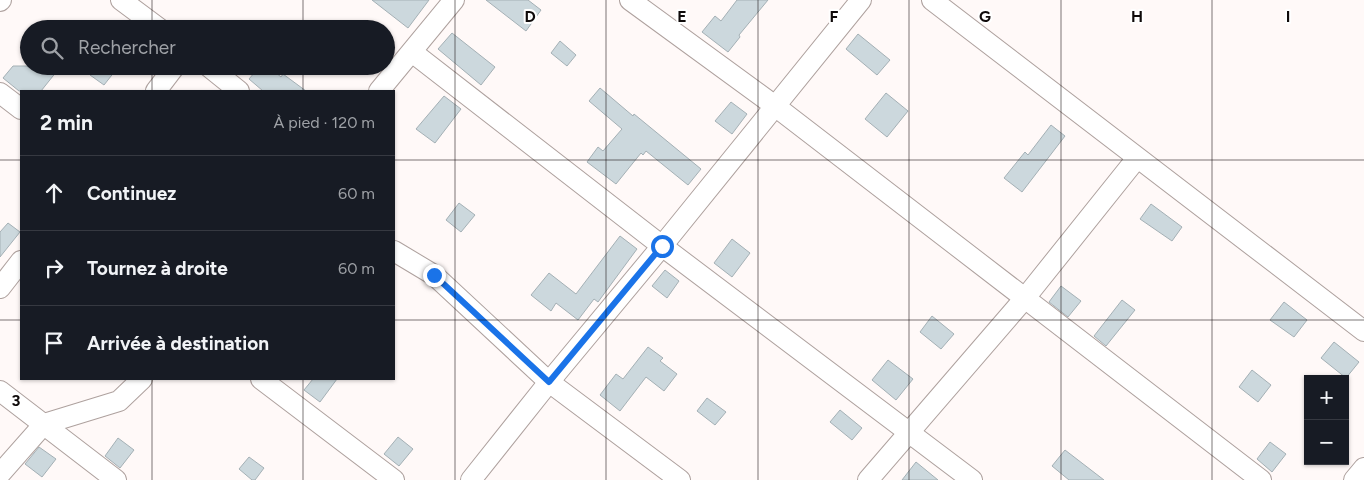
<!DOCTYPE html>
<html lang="fr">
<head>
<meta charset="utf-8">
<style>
  :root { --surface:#171b24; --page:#20242c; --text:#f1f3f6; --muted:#9ea1a6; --line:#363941 }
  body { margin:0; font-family:Figtree,sans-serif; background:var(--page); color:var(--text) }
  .controls { position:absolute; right:15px; bottom:15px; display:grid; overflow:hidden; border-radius:0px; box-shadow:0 1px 4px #0004 }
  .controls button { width:45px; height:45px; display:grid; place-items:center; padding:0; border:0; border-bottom:1px solid var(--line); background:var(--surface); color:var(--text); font:25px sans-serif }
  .stop { position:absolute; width:15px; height:15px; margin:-11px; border:4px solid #1a73e8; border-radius:50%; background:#fff }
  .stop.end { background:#1a73e8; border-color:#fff; box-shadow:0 1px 5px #0008 }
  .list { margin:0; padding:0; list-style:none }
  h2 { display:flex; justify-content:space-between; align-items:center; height:65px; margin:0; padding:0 20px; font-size:21px }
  h2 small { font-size:16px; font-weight:400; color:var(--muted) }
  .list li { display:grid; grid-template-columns:32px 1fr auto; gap:15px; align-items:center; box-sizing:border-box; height:75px; padding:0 20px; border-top:1px solid var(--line) }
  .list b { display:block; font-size:19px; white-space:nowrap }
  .list em { font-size:16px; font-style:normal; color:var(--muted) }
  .icon { flex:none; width:28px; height:28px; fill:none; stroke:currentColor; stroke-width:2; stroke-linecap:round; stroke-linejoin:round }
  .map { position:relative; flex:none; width:1364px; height:480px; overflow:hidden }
  .search { position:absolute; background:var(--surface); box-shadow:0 1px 4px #0004; left:20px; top:20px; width:375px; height:55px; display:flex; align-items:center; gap:12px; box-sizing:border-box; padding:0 18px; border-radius:28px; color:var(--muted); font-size:19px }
  .panel { position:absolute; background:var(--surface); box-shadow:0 1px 4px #0004; left:20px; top:90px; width:375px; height:290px; border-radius:0px }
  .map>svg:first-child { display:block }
</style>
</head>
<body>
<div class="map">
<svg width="1364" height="480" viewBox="0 0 1364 480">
  <rect width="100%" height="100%" fill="#fff9f8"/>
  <g fill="#ccd8dd" stroke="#a4b0b5">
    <path d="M372,0H429L408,28Z"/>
    <path d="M486,0H528L541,10L526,31Z"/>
    <path d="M737,0H768L739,35L740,37L728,52L702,32L715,16L721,21Z"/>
    <path d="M452,33L495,67L481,85L438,49Z"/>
    <path d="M858,34L890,60L877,75L846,49Z"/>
    <path d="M560,41L576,55L567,66L551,53Z"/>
    <path d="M13,66H61L41,91H19L3,78Z"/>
    <path d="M96,66H119L104,85L90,75Z"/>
    <path d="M260,66H268L281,77L283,74L306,91H263L249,79Z"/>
    <path d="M600,88L633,116L634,114L701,169L688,185L646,151L643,155L641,153L616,184L587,162L598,147L603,151L622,129L589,101Z"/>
    <path d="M886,93L908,111L887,137L865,119Z"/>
    <path d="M444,96L461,109L435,143L416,129Z"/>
    <path d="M731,102L747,114L732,134L715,121Z"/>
    <path d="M1051,125L1065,136L1022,192L1004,178L1025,152L1028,155Z"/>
    <path d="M459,203L475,215L461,232L446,220Z"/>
    <path d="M1151,204L1182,227L1172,241L1140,219Z"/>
    <path d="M8,223L20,232L0,257V232Z"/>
    <path d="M620,236L637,249L598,302L594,299L578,320L556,303L551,311L531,295L549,273L576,294Z"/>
    <path d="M732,239L750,253L732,277L714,263Z"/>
    <path d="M665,270L679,281L667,298L652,286Z"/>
    <path d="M1061,286L1081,301L1068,317L1049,302Z"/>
    <path d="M1122,300L1135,310L1106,346L1094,336Z"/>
    <path d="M1284,302L1307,320L1294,337L1270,320Z"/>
    <path d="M932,316L954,334L941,349L920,332Z"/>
    <path d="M1334,342L1359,362L1346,378L1321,358Z"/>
    <path d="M648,347L663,358L660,361L677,374L664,391L646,377L620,411L600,395L616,374L623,379Z"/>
    <path d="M888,360L913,379L896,400L872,380Z"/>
    <path d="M1252,370L1271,385L1258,402L1239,387Z"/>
    <path d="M313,379H337L320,402L304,390Z"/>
    <path d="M707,398L726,412L715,425L697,411Z"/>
    <path d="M840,410L862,428L852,440L830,422Z"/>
    <path d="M398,437L413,449L399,466L384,454Z"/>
    <path d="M118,438L134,450L120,468L105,456Z"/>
    <path d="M1270,442L1286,454L1272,472L1257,459Z"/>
    <path d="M39,447L56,459L42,477L25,464Z"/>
    <path d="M1065,450L1104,480H1069L1052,466Z"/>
    <path d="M249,457L264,468L255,480H252L239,469Z"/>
    <path d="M916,462L938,480H902Z"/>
  </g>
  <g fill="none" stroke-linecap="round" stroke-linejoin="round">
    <defs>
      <g id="minor">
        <path d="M121,0L160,29"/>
        <path d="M630,0L775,106L1261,480"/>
        <path d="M932,0L1364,331"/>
        <path d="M0,1L1,0"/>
        <path d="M412,52L662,246L972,480"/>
        <path d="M208,66L239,91"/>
        <path d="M156,91L175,66"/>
        <path d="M379,91L454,0"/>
        <path d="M0,93L21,109"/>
        <path d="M394,251L434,275L549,382L680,480"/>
        <path d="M0,288L21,261"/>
        <path d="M261,379L394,480"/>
        <path d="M0,391L116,480"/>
        <path d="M0,474L44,424L119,401L142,379"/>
        <path d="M471,480L549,382L662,246L861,0"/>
        <path d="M868,480L1025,298L1137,158"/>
        <path d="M1354,480L1364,468"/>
      </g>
    </defs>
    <use href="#minor" stroke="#aea19e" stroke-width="22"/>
    <use href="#minor" stroke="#fff" stroke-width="20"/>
  </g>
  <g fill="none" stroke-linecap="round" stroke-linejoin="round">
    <path stroke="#1a73e8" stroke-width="6" d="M434,275L549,382L662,246"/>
  </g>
  <path fill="none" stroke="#0f0a0a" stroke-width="1" stroke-opacity="0.55" d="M152,0V29M303,0V29M455,0V480M606,0V480M758,0V480M909,0V480M1061,0V480M1212,0V480M152,66V91M303,66V91M0,160H21M394,160H1364M0,320H21M394,320H1364M152,379V480M303,379V480"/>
  <g font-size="16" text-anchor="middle" font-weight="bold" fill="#0f0a0a" stroke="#fff" stroke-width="4" stroke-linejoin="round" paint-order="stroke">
    <text x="530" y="22">D</text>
    <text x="682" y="22">E</text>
    <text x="834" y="22">F</text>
    <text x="985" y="22">G</text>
    <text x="1137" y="22">H</text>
    <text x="1288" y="22">I</text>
    <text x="16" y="406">3</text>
  </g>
</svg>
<div class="controls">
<button>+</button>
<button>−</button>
</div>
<div class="stop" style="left:662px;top:246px"></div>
<div class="stop end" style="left:434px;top:275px"></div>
<div class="search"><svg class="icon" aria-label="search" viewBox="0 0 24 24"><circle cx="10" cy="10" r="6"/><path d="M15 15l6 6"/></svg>Rechercher</div>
<section class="panel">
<h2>2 min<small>À pied · 120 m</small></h2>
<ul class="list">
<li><svg class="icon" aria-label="ahead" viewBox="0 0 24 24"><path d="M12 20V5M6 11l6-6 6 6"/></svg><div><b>Continuez</b></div><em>60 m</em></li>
<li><svg class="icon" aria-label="right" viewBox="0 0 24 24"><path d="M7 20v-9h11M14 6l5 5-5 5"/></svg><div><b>Tournez à droite</b></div><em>60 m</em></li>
<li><svg class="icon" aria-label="arrive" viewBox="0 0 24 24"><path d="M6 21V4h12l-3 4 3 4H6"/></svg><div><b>Arrivée à destination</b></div></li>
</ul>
</section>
</div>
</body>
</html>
